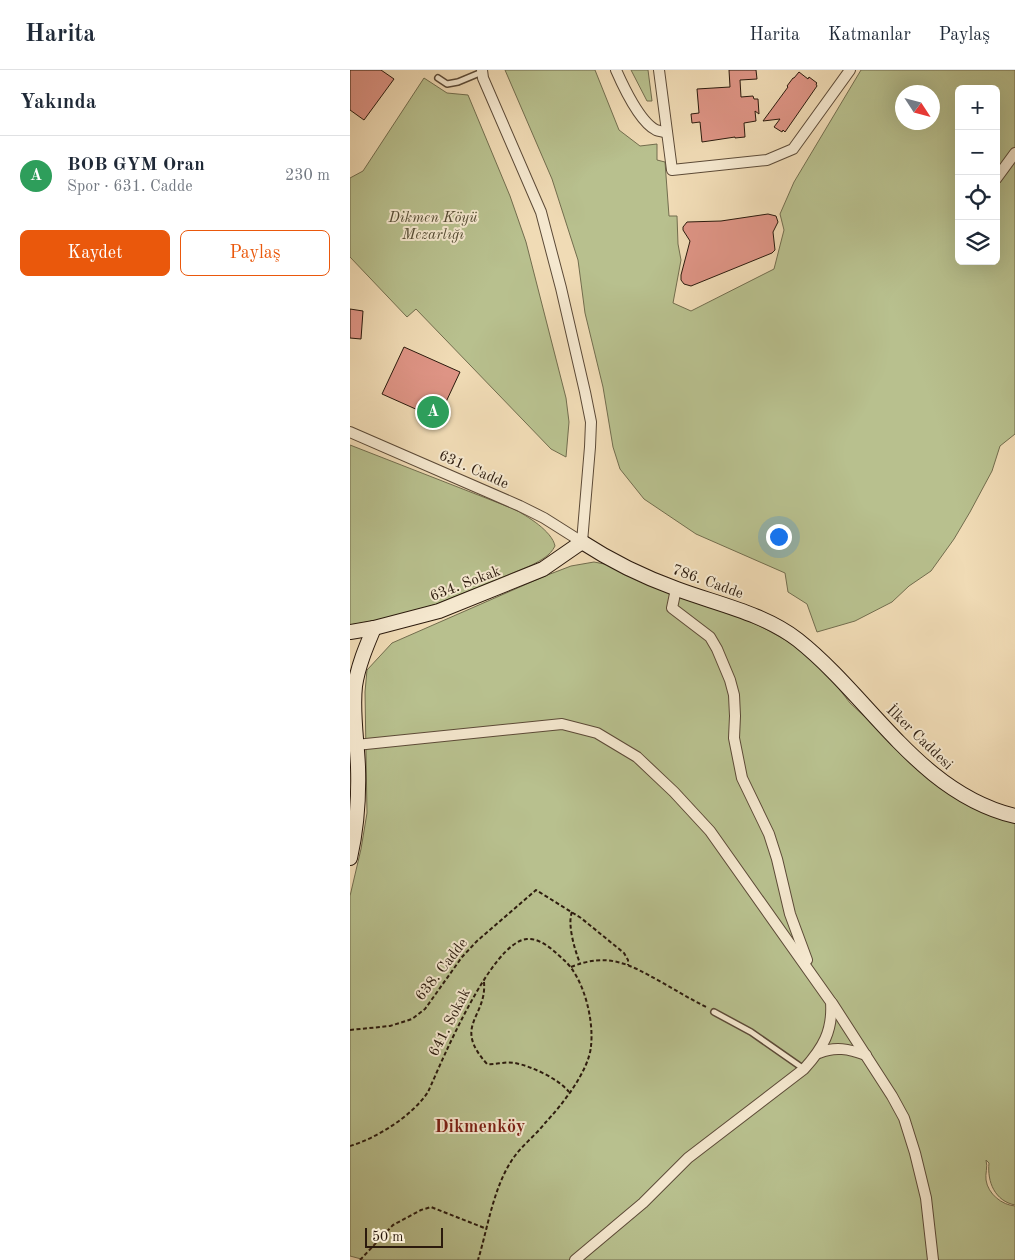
<!DOCTYPE html>
<html lang="tr">
<head>
<meta charset="utf-8">
<style>
  :root { --surface:#fff; --page:#f2f2f3; --text:#1f2937; --muted:#747a83; --line:#e0e1e3; --accent:#ea580c }
  body { margin:0; font-family:"Old Standard TT",serif; background:var(--page); color:var(--text) }
  .controls { position:absolute; right:15px; top:15px; display:grid; overflow:hidden; border-radius:8px; box-shadow:0 5px 20px #0002 }
  .controls button { width:45px; height:45px; display:grid; place-items:center; padding:0; border:0; border-bottom:1px solid var(--line); background:var(--surface); color:var(--text); font:25px sans-serif }
  .compass { position:absolute; left:545px; top:15px; width:45px; height:45px; border-radius:50%; background:var(--surface); box-shadow:0 5px 20px #0002; rotate:126deg }
  .scale { position:absolute; left:15px; bottom:12px; width:78px; box-sizing:border-box; padding-left:5px; border:2px solid #2b1a0d; border-top:0; font-size:14px; line-height:18px; white-space:nowrap; color:#2b1a0d; -webkit-text-stroke:4px #f5e8cf; paint-order:stroke }
  .you { position:absolute; left:428px; top:466px; width:18px; height:18px; margin:-12px; border:4px solid #fff; border-radius:50%; background:#1a73e8; box-shadow:0 0 0 8px #1a73e833 }
  .badge { display:grid; place-items:center; width:32px; height:32px; border-radius:50%; background:var(--accent); color:#fff; font-size:16px; font-weight:700 }
  .pin { position:absolute; translate:-50% -50%; border:2px solid #fff; box-shadow:0 1px 5px #0006 }
  .list { margin:0; padding:0; list-style:none }
  h2 { display:flex; justify-content:space-between; align-items:center; height:65px; margin:0; padding:0 20px; font-size:21px }
  h2 small { font-size:16px; font-weight:400; color:var(--muted) }
  .list li { display:grid; grid-template-columns:32px 1fr auto; gap:15px; align-items:center; box-sizing:border-box; height:80px; padding:0 20px; border-top:1px solid var(--line) }
  .list b { display:block; font-size:19px; white-space:nowrap }
  .list p { margin:0; font-size:16px; white-space:nowrap; color:var(--muted) }
  .list em { font-size:16px; font-style:normal; color:var(--muted) }
  .actions { display:flex; gap:10px; padding:15px 20px }
  .actions a { flex:1; padding:11px 0; border:1px solid var(--accent); border-radius:8px; text-align:center; font-size:18px; color:var(--accent) }
  .actions .main { background:var(--accent); color:#fff }
  .icon { flex:none; width:28px; height:28px; fill:none; stroke:currentColor; stroke-width:2; stroke-linecap:round; stroke-linejoin:round }
  .map { position:relative; flex:none; width:665px; height:1190px; overflow:hidden }
  header { display:flex; align-items:center; gap:30px; box-sizing:border-box; height:70px; padding:0 25px; background:var(--surface); border-bottom:1px solid var(--line) }
  header strong { font-size:24px }
  nav { display:flex; gap:28px; margin-inline-start:auto; font-size:18px }
  main { display:flex }
  aside { flex:1; background:var(--surface) }
  .map>svg:first-child { display:block }
</style>
</head>
<body>
<header>
<strong>Harita</strong>
<nav><a>Harita</a><a>Katmanlar</a><a>Paylaş</a></nav>
</header>
<main>
<aside>
<h2>Yakında<small></small></h2>
<ul class="list">
<li><span class="badge" style="background:#2e9e5b">A</span><div><b>BOB GYM Oran</b><p>Spor · 631. Cadde</p></div><em>230 m</em></li>
</ul>
<div class="actions"><a class="main">Kaydet</a><a>Paylaş</a></div>
</aside>
<div class="map">
<svg width="665" height="1190" viewBox="0 0 665 1190">
  <rect width="100%" height="100%" fill="#f0dbb5"/>
  <filter id="stains"><feTurbulence type="fractalNoise" baseFrequency=".004" numOctaves="4"/><feColorMatrix values="0 0 0 0 .2 0 0 0 0 .09 0 0 0 0 .02 0 0 0 .5 -.17"/></filter>
  <radialGradient id="worn" r=".72"><stop offset=".6" stop-color="#630" stop-opacity="0"/><stop offset="1" stop-color="#630" stop-opacity=".3"/></radialGradient>
  <g fill="#b8c08e" stroke="#726d4e" fill-rule="evenodd">
    <path d="M155,0H245L269,60L290,76L307,74V90L315,92L319,146H327L328,174L331,190L323,233L341,241L424,199L434,160L430,144L444,112L511,0H665V364L650,376L642,401L620,442L604,469L581,501L559,516L542,532L505,551L467,562L457,534L438,522L435,503L346,464L294,429L270,399L263,377L253,317L235,243L228,190L202,109ZM609,19H646V191H609ZM552,22H582V52H552Z"/>
    <path d="M281,0H298L302,31H297Z"/>
    <path d="M74,8L97,23L118,25L160,126L176,172L216,328L219,352L216,387L201,379L66,239L57,247L0,187V108L13,101Z"/>
    <path d="M0,375L164,439C177,446 202,461 205,476C200,486 191,490 182,495L87,534L34,549L0,555Z"/>
    <path d="M244,492L265,496L380,543L412,557L448,577L479,606L500,633L557,686L665,747V1135C645,1131 637,1112 639,1093L636,1090C638,1097 635,1104 636,1110C638,1124 652,1135 665,1136V1190H15L0,1186V826L11,779L17,743L15,622L17,600L42,573L195,506L221,496Z"/>
  </g>
  <g fill="#de9485" stroke="#2b1a0d">
    <path d="M0,0H31L44,9L14,50L0,40Z"/>
    <path d="M379,0H406L407,9L390,10L391,27L403,26L404,29H408L409,44L405,41L406,51L394,53L395,67L385,68V67L352,72L350,52L342,53L341,44L349,43L347,19L380,17Z"/>
    <path d="M449,2L458,9L459,7L467,13L466,14L467,16L435,62L433,60L432,62L424,57L430,49L413,51L438,17L437,16L443,8H444Z"/>
    <path d="M418,144L426,146L428,152L423,162L425,180L422,183L341,216L334,214L331,210V205L340,171L333,160V157L337,152L371,151Z"/>
    <path d="M0,239L13,241L11,269L0,268Z"/>
    <path d="M54,277L110,302L88,349L32,324Z"/>
  </g>
  <g fill="none" stroke-linecap="round" stroke-linejoin="round">
    <defs>
      <g id="lane">
        <path d="M88,8L97,14L108,12L132,2"/>
        <path d="M364,942L401,962L454,999"/>
      </g>
      <g id="street">
        <path d="M132,0L133,8L191,142L211,218L235,322L241,352L240,377L232,472"/>
        <path d="M266,0C273,16 290,52 306,60C309,61 314,62 317,63"/>
        <path d="M309,0L322,100L417,90L443,79L500,0"/>
        <path d="M646,109L665,83"/>
        <path d="M0,362L170,436L194,448L232,472"/>
        <path d="M326,519L322,538L360,567L367,579L380,610L384,625L385,646L384,668L392,708L419,764L427,789L440,844L457,890"/>
        <path d="M6,675L212,654L247,663L287,687L324,722L360,761L481,932C483,961 473,978 454,999L338,1088L293,1133L225,1190"/>
        <path d="M482,933L542,1026L554,1048L565,1083L576,1128L583,1190"/>
        <path d="M469,983C485,976 499,979 516,985"/>
      </g>
      <g id="secondary">
        <path d="M0,562L24,558L89,541L193,499L232,472C261,491 294,507 327,519C367,534 413,543 448,570C521,628 569,723 665,746"/>
        <path d="M0,788C7,757 9,728 8,697C7,670 2,643 5,616C8,596 16,577 24,558"/>
      </g>
    </defs>
    <use href="#lane" stroke="#5c4a37" stroke-width="8"/>
    <use href="#street" stroke="#5c4a37" stroke-width="12"/>
    <use href="#secondary" stroke="#2b1a0d" stroke-width="16"/>
    <g stroke="#2b1a0d" stroke-width="2" stroke-dasharray="4 2.5" stroke-linecap="butt">
      <path d="M222,842C217,854 225,881 230,893"/>
      <path d="M221,897C258,882 279,894 311,912C327,921 342,930 358,938"/>
      <path d="M134,912C137,948 102,955 137,994C146,995 155,991 165,993C181,996 209,1009 219,1022"/>
      <path d="M0,960L40,956L62,949L75,939L112,887L127,871L186,820L231,848L274,883L278,890V895"/>
      <path d="M0,1076C27,1068 62,1046 78,1022C92,991 141,872 177,869C192,868 205,882 215,891C234,909 244,950 241,976C239,1001 212,1035 195,1053C185,1066 171,1076 162,1090C143,1119 138,1157 128,1190"/>
      <path d="M10,1190L43,1155L71,1140L81,1137L137,1159"/>
    </g>
    <use href="#lane" stroke="#f5e8cf" stroke-width="5"/>
    <use href="#street" stroke="#f5e8cf" stroke-width="10"/>
    <use href="#secondary" stroke="#f5e8cf" stroke-width="14"/>
  </g>
  <g text-anchor="middle" stroke-width="4" stroke-linejoin="round" paint-order="stroke">
    <g font-size="15" font-style="italic" fill="#554c34" stroke="#f5e8cf">
      <text x="83" y="152">Dikmen Köyü<tspan x="83" dy="17">Mezarlığı</tspan></text>
    </g>
    <g font-size="15" fill="#2b1a0d" stroke="#f5e8cf">
      <text transform="translate(124 399) rotate(24)" y="5">631. Cadde</text>
      <text transform="translate(358 511) rotate(20)" y="5">786. Cadde</text>
      <text transform="translate(115 513) rotate(-21)" y="5">634. Sokak</text>
      <text transform="translate(570 667) rotate(44)" y="5">İlker Caddesi</text>
      <text transform="translate(91 899) rotate(-52)" y="5">638. Cadde</text>
      <text transform="translate(99 952) rotate(-63)" y="5">641. Sokak</text>
    </g>
    <g font-size="18" font-weight="bold" fill="#7a1f14" stroke="#f5e8cf">
      <text x="130" y="1062">Dikmenköy</text>
    </g>
  </g>
  <rect width="100%" height="100%" filter="url(#stains)"/>
  <rect width="100%" height="100%" fill="url(#worn)"/>
</svg>
<div class="controls">
<button>+</button>
<button>−</button>
<button><svg class="icon" aria-label="locate" viewBox="0 0 24 24"><circle cx="12" cy="12" r="6"/><path d="M12 2v4M12 18v4M2 12h4M18 12h4"/></svg></button>
<button><svg class="icon" aria-label="layers" viewBox="0 0 24 24"><path d="M12 4l9 5-9 5-9-5zM3 14l9 5 9-5"/></svg></button>
</div>
<svg class="compass" viewBox="-18 -18 36 36"><path d="M0-13l5 13h-10z" fill="#e53935"/><path d="M0 13l5-13h-10z" fill="#747a83"/></svg>
<div class="scale">50 m</div>
<div class="you"></div>
<div class="pin badge" style="left:83px;top:342px;background:#2e9e5b">A</div>
</div>
</main>
</body>
</html>
